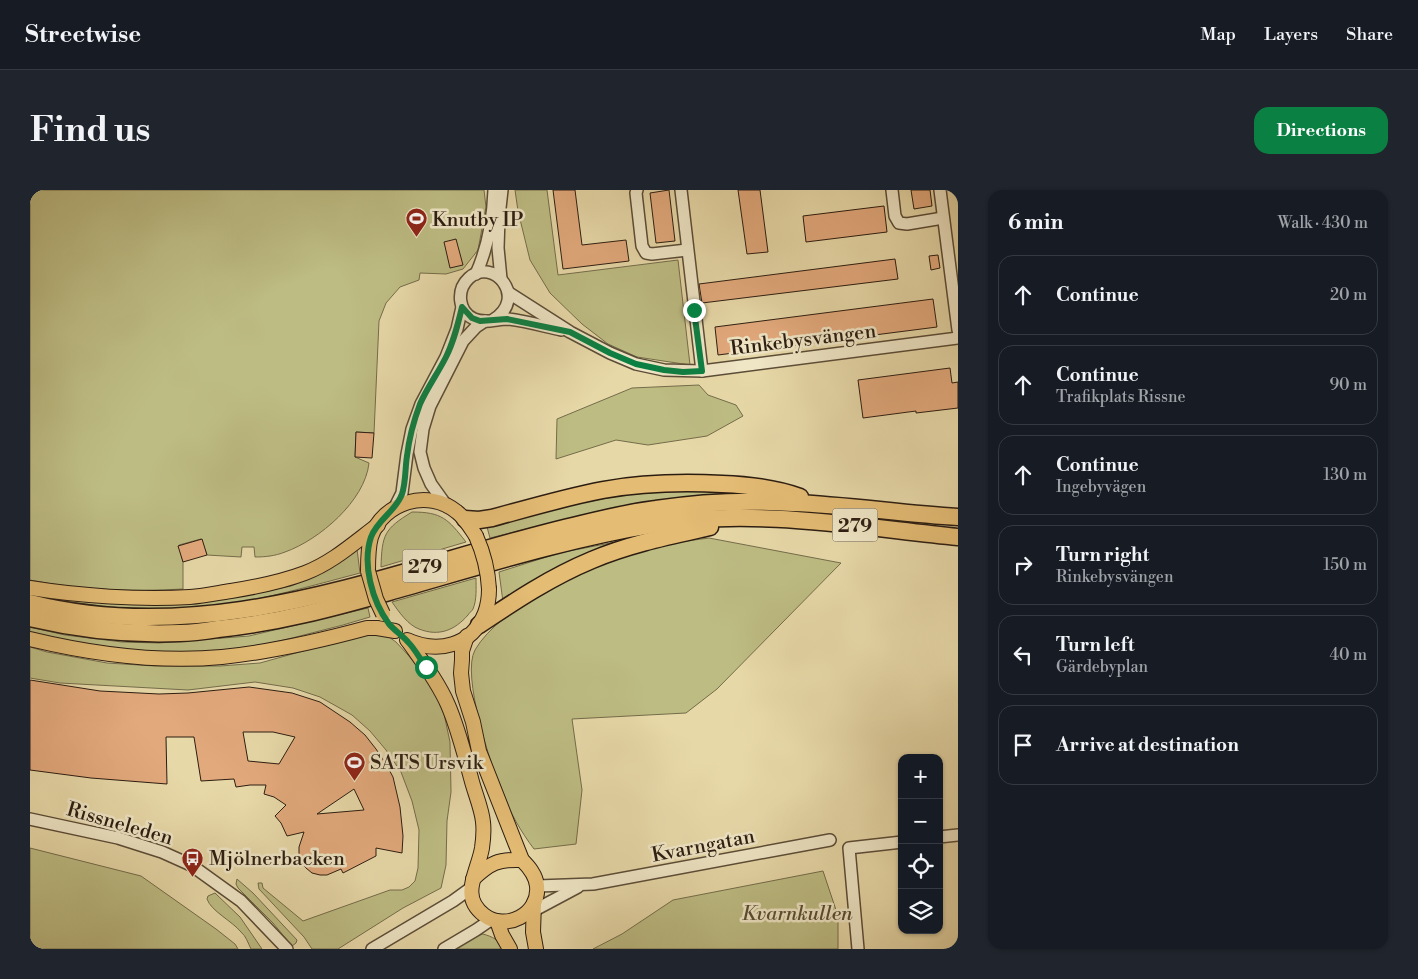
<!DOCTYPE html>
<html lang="en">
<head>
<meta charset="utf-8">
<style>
  :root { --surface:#171b24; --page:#20242c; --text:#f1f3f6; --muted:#9ea1a6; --line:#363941; --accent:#0b8043 }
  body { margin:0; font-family:"Libre Bodoni",serif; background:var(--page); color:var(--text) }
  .controls { position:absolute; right:15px; bottom:15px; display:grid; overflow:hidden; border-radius:10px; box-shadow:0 1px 4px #0004 }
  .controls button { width:45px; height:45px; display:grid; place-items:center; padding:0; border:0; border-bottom:1px solid var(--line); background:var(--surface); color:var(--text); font:25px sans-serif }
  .stop { position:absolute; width:15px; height:15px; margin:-11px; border:4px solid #0b8043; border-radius:50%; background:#fff }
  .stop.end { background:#0b8043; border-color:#fff; box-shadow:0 1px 5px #0008 }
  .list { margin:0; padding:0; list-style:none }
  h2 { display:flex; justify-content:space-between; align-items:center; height:65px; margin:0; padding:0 20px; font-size:21px }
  h2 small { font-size:16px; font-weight:400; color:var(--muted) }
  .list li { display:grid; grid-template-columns:32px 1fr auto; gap:15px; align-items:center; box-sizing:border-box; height:80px; margin:0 10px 10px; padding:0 10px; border:1px solid var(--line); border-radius:15px }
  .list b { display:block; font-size:19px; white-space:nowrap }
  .list p { margin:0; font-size:16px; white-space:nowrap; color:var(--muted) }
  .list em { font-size:16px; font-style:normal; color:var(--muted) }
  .icon { flex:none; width:28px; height:28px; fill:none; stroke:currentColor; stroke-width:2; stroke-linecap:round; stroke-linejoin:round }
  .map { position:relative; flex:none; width:928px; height:759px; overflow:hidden; border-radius:15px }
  header { display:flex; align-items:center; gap:30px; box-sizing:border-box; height:70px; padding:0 25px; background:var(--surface); border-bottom:1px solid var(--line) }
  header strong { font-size:24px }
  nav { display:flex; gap:28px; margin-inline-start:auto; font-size:18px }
  .intro { display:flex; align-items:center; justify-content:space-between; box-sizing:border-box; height:120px; padding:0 30px }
  h1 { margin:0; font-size:35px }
  .button { padding:12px 22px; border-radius:15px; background:var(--accent); color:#fff; font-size:18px; font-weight:700 }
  main { display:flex; gap:30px; padding:0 30px }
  aside { flex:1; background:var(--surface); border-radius:15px; box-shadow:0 1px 4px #0004 }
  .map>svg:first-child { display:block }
</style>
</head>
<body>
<header>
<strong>Streetwise</strong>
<nav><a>Map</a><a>Layers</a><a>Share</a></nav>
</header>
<div class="intro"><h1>Find us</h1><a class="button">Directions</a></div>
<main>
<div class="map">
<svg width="928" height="759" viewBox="0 0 928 759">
  <rect width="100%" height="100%" fill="#e7d8a8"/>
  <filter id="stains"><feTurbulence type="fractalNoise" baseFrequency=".004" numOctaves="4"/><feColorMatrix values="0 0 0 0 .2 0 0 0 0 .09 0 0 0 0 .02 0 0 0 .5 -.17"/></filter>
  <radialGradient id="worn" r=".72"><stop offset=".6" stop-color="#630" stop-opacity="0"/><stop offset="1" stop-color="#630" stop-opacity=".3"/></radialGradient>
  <g fill="#bdbc83" stroke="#746c4a">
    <path d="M0,0H454L456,17L448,60L433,79L416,84L390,83L389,90L370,97L356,113L349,131L344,243L326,242L325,267L339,273C335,311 289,350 255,362C245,366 235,367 225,367L224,357H212L211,367L177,365L171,349L149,355L153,372V399C102,402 50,400 0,390Z"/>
    <path d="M485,0H517L528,85L648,70L660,175L607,167L578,154L552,134L520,103L500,70L488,21Z"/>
    <path d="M669,195L678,205L706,215L713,226L677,246L618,255L586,250L526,269L527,229L602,198Z"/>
    <path d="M680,298L705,302L634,310L573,320L460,348L457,337L539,315L594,305Z"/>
    <path d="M382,322C412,322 418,329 436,352L351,377C352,345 354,339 382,322Z"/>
    <path d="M606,348L473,412L469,382L529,363Z"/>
    <path d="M679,348L811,373L687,499L656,523L542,529L552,600L546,654L504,659C491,642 480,622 472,603C461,575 431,485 445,460C470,416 561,375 608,362C631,355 655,351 679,348Z"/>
    <path d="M327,359L330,383C281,396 232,410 181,417C130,424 76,417 26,410L91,413L207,407L261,396L281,387Z"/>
    <path d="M446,388C446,397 447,410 443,419C442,421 439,423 438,425C425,440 409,447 389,439C378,435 369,422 362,412Z"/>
    <path d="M338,418L340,427L313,435L262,448L219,458L185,463L107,461L54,456L0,443V437L35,445L92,452L129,453L219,446Z"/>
    <path d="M341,442L356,445L366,452L378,465L391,481L405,503L414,524L420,552L421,602L417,631L416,675L411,698L373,718L308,759H282L274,747L229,699L228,693H232L233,698L273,731L360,700H372L379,697L385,691L388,678L389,640L382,611L371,582L356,560L340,541L322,525L290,507L263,498L225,492L158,500L30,493L0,488V457L17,462L77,473L125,476H190L230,473Z"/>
    <path d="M0,658L111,686L186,739L205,754L208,759H0Z"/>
    <path d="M793,681L808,726V759H563L592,744L643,710Z"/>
    <path d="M207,689L223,703L267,750L266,753L262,756L243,733L208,698L206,694Z"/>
    <path d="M185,703L210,727L232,759H221C218,753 216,746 211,742C202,731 181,721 177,709L178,706Z"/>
    <path d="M453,744C463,747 468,749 473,759H427C433,751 443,747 453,744Z"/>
  </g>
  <g fill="#e2a97c" stroke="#2c1d11" fill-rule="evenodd">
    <path d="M523,0H545L552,55L596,50L599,71L533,79Z"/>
    <path d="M639,0L645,51L626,53L620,3Z"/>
    <path d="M708,0H730L738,62L717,64Z"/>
    <path d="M881,0H900L902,16L884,19Z"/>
    <path d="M854,16L857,42L776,52L773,26Z"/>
    <path d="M426,49L433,75L420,78L414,52Z"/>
    <path d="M908,65L910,78L901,80L899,66Z"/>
    <path d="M865,69L868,89L672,113L669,94Z"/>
    <path d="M903,109L907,137L688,165L685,137Z"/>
    <path d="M920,178L922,193L928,192V218L886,223V221L833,228L828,190Z"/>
    <path d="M326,242L344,243L342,268L325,267Z"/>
    <path d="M172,349L177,365L153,372L148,356Z"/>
    <path d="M0,490L70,501L129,504L158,503L219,497L262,503L290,512L320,532L335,545L346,559L356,574L363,587L370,617L373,646L372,663L346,658V666L313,683L311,679L297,685H290L282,683L276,678L271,672L269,664V657L274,642L257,646L251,633L245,626L256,615L244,607L234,604L236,595H220L206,597L204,589L171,591L164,547H136L137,594L61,588L0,580ZM213,542H243L265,547L249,574L218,571ZM324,599L334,620L287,624Z"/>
  </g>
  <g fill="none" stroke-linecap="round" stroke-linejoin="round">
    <defs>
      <g id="minor">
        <path d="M607,0L606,3L612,56L616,63L622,64L657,60"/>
        <path d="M651,0L672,181"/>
        <path d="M862,0L865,26L869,33L877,34L913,28"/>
        <path d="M910,0L928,140"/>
        <path d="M446,84C458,57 463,29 464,0"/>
        <path d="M471,89L468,58L469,27L472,0"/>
        <path d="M479,103L540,142L580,163L606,174L634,180L672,181L928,148"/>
        <path d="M463,130C499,108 463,66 439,88C426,100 428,122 444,129C455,134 467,129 478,129C496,131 513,136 531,140"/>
        <path d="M416,315L401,294L394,278L390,262L393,239L400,216L433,151L446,137L455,131"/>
        <path d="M365,317L372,303L377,264L382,239L391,214L416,167L427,139L432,117"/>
        <path d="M0,629L88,648L132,662L161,675L211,711L257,759"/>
        <path d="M909,647L928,645"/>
        <path d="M508,696L563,694L800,650"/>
        <path d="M503,721L548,697"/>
        <path d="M342,759L423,711L441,698"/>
        <path d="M414,759L446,740L462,729"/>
        <path d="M828,759L819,658L872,652"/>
      </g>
      <g id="major">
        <path d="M338,381C338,370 338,358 341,347C353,312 398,298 427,322C435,328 440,337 446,346"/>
        <path d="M0,398C49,406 110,410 160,407C174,406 188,403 201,401C226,397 251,392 275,383C302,373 325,352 348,335"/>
        <path d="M0,449C62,464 127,473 192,467C241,462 289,451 337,438H347L365,441"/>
        <path d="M377,450C408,464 442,456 455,423C458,415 459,407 459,399"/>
        <path d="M378,451C392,471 408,492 418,515C428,538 434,563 441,588C444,601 452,619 453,632C454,640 453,651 452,658C448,682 429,706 454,725C476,742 510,724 507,696C506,685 499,677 492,670L449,561L443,532L433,501L431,483L432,470V461L437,446"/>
        <path d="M443,689C460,673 468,669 492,670"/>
        <path d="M504,713L503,742L506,759"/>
        <path d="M467,731L472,745L480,759"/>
      </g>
      <g id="highway">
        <path d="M435,329L449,330L462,328C499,318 536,307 573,300C612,293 653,292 692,294C719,295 745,298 770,307"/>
        <path d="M0,413C191,461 369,376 551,334C576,328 601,322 626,319C671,312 717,310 763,313C818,315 873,324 928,327"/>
        <path d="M0,428C50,440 99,445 150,443C163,443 176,441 188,439C247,433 303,418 359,402C447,377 535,349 626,334C726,318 828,337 928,347"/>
        <path d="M449,435C485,411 521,387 562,370C600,354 640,346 680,337"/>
      </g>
    </defs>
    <use href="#minor" stroke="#5b4c37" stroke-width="14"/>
    <use href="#major" stroke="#2c1d11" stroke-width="16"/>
    <use href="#highway" stroke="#2c1d11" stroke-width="19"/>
    <use href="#minor" stroke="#efe6c6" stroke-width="11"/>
    <use href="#major" stroke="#e4bc74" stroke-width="14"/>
    <use href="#highway" stroke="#e4bc74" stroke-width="16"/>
    <defs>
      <g id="major-bridge">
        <path d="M446,346C454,364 458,380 459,399"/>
        <path d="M338,381L346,409L353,424"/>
      </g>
    </defs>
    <use href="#major-bridge" stroke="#2c1d11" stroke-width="16" stroke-linecap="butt"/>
    <use href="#major-bridge" stroke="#e4bc74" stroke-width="14"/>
  </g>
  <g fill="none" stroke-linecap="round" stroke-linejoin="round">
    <path stroke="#0b8043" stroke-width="6" d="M396,477C390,469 385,459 378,452C372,445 365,441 359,434C342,411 332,374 341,347C348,329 366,321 372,304C376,292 375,278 377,266C379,249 384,230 390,214C397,198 408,183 416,167C424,151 428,134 432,117L442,128L450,131L477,129L540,142L580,163L606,174L634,180L653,182L672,181L664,120"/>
  </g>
  <defs>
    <symbol id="stadium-pin" viewBox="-11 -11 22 30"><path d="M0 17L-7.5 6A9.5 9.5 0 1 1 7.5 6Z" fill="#8f2418" stroke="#efe6c6"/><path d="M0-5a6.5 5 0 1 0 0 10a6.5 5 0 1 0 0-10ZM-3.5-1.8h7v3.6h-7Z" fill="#fff"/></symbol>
    <symbol id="bus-pin" viewBox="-11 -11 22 30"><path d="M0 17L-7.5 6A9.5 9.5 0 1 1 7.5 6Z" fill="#8f2418" stroke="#efe6c6"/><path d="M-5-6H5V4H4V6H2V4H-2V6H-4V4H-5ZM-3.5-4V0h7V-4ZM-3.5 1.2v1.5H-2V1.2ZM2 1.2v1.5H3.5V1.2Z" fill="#fff"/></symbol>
  </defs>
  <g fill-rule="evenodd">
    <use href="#stadium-pin" x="374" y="16" width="25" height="34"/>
    <use href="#stadium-pin" x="312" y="560" width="25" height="34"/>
    <use href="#bus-pin" x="150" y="656" width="25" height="34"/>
  </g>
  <g text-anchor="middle" stroke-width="5" stroke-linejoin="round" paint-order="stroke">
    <g fill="#efe6c6" stroke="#665947" stroke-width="1">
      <rect x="802.5" y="318.5" width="45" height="33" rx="4"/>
      <rect x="372.5" y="359.5" width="45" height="33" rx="4"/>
    </g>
    <g font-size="19" font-weight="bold" fill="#2c1d11">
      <text x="825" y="342">279</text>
      <text x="395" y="383">279</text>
    </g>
    <g font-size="20" fill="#2c1d11" stroke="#efe6c6" text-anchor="start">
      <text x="402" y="36">Knutby IP</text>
      <text x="340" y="579">SATS Ursvik</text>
      <text x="179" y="675">Mjölnerbacken</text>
    </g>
    <g font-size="20" fill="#2c1d11" stroke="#efe6c6">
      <text transform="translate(773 149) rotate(-7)" y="7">Rinkebysvängen</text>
      <text transform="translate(90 633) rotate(16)" y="7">Rissneleden</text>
      <text transform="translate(673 655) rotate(-11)" y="7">Kvarngatan</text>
    </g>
    <g font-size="20" font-style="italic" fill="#584d33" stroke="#efe6c6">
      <text x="767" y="730">Kvarnkullen</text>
    </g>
  </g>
  <rect width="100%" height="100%" filter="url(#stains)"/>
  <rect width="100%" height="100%" fill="url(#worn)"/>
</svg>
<div class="controls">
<button>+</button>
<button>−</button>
<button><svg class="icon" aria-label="locate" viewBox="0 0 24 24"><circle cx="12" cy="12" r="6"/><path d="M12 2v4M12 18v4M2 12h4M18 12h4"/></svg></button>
<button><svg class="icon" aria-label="layers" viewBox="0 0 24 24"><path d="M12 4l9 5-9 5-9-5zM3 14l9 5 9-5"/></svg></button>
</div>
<div class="stop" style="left:396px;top:477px"></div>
<div class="stop end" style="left:664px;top:120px"></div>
</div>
<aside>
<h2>6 min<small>Walk · 430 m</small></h2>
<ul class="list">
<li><svg class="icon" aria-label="ahead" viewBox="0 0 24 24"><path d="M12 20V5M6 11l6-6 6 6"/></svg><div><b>Continue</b></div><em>20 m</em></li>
<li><svg class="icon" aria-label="ahead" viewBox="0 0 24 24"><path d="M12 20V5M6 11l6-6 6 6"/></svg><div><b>Continue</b><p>Trafikplats Rissne</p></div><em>90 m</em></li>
<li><svg class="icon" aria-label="ahead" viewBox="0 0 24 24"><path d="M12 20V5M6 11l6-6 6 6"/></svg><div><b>Continue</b><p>Ingebyvägen</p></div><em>130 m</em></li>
<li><svg class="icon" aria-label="right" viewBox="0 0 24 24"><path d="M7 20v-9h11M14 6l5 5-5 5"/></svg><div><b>Turn right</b><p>Rinkebysvängen</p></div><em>150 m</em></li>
<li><svg class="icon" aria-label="left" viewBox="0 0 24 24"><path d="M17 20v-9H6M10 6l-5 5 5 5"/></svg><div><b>Turn left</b><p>Gärdebyplan</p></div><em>40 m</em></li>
<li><svg class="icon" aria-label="arrive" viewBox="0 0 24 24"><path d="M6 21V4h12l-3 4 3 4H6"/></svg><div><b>Arrive at destination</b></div></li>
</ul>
</aside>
</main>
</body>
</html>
